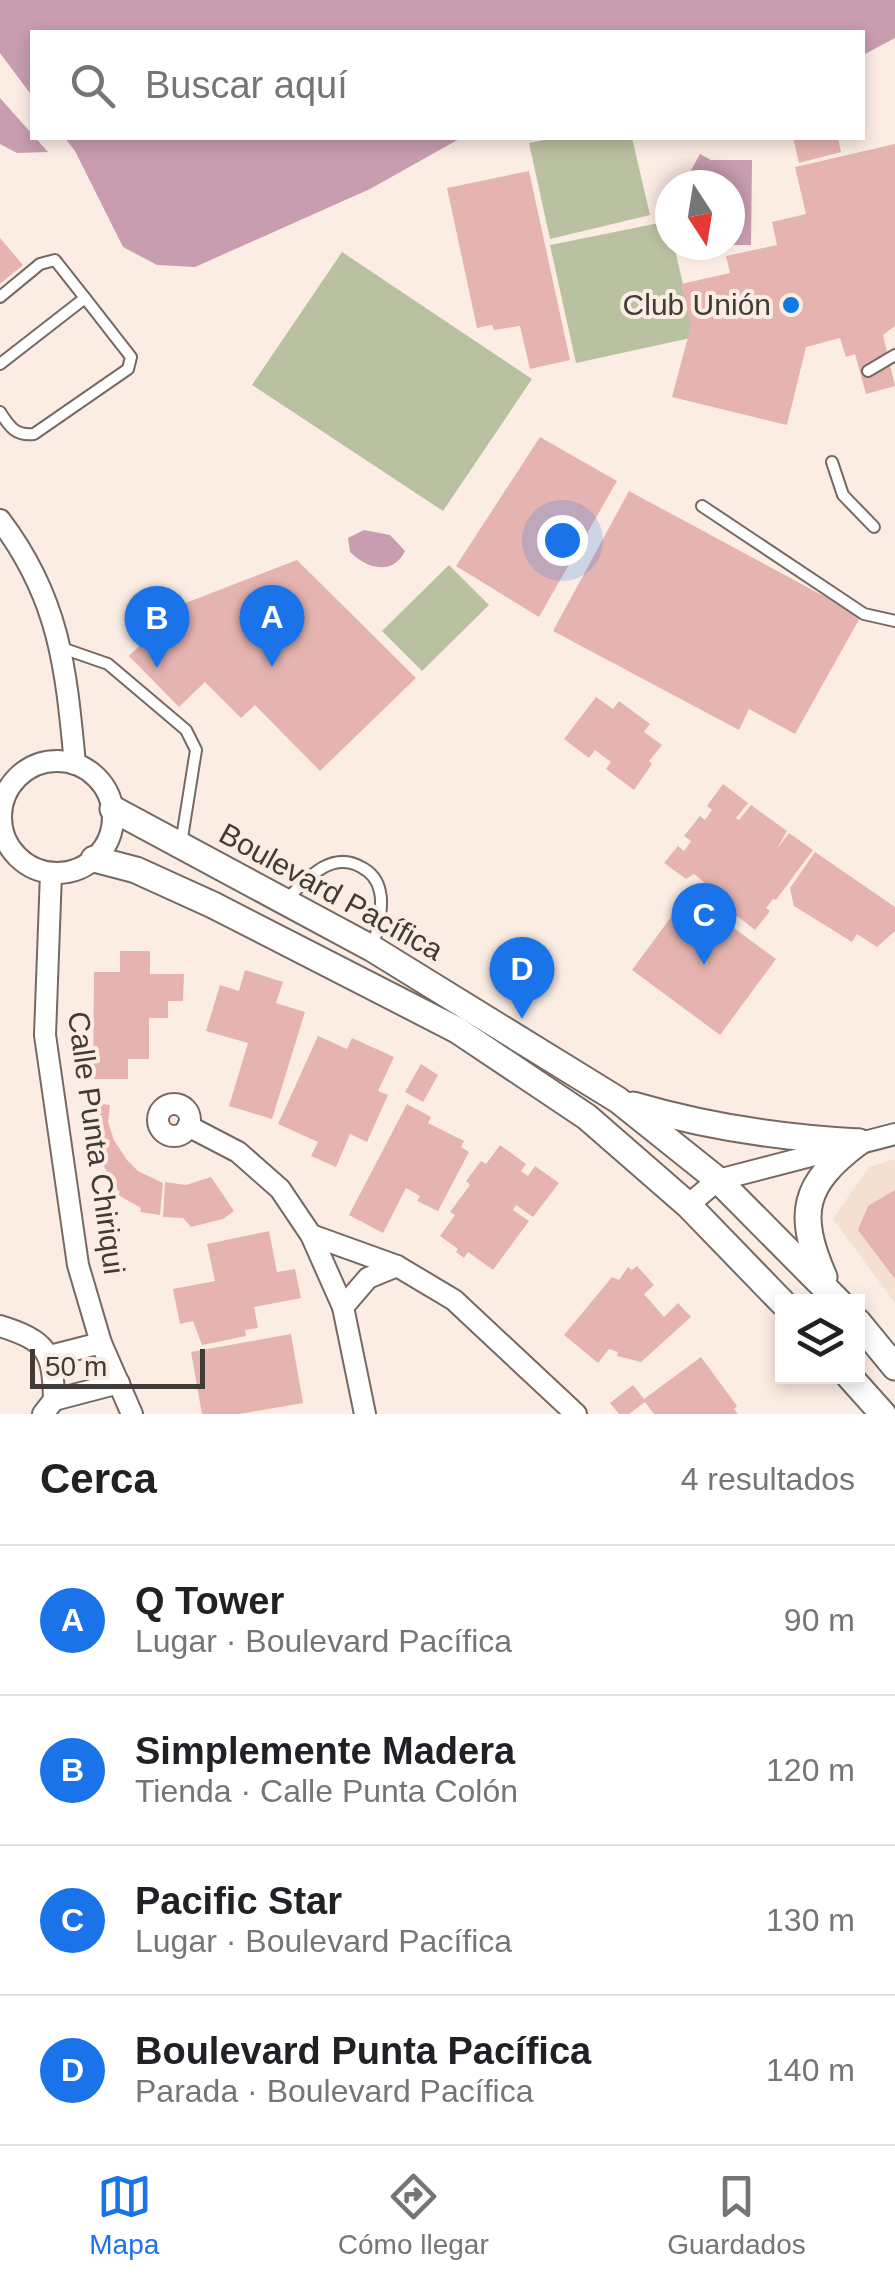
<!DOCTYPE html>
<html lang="es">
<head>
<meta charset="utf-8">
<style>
  :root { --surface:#fff; --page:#f6f6f6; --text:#202124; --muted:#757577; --line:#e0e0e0; --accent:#1a73e8 }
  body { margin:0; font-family:Arial,sans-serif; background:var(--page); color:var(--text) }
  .controls { position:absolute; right:30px; bottom:30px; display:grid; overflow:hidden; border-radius:0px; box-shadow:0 5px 15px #0003 }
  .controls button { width:90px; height:90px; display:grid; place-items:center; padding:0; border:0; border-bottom:2px solid var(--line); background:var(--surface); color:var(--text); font:50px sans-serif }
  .compass { position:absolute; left:655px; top:170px; width:90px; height:90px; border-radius:50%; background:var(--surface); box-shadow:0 5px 15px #0003; rotate:168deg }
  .scale { position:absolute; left:30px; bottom:25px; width:175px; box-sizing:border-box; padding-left:10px; border:5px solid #413b37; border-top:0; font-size:28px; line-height:35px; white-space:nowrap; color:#413b37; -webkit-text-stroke:8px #fcede4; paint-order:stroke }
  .you { position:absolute; left:562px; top:540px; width:35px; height:35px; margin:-25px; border:8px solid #fff; border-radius:50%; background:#1a73e8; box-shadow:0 0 0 15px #1a73e833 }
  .badge { display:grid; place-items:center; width:65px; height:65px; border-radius:50%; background:var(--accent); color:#fff; font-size:32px; font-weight:700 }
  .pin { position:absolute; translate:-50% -82px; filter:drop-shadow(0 2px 5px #0008) }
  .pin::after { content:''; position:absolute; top:52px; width:35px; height:30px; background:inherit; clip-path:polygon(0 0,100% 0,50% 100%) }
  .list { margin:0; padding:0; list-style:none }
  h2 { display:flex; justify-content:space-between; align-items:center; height:130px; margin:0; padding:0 40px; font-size:42px }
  h2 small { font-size:32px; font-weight:400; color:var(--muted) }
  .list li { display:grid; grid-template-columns:65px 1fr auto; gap:30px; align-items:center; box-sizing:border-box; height:150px; padding:0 40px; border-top:2px solid var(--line) }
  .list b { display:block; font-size:38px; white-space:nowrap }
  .list p { margin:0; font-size:32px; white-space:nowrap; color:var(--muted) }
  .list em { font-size:32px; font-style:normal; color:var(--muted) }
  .icon { flex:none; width:55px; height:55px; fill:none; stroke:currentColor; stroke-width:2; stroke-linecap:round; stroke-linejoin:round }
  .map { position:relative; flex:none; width:895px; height:1414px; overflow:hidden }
  .search { position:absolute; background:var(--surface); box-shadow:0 5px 15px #0003; left:30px; right:30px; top:30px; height:110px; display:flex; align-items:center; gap:25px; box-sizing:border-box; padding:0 35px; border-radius:0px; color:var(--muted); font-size:38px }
  .sheet { height:730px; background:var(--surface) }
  nav { display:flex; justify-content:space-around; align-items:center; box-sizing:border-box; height:140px; border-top:2px solid var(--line); background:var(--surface); font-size:28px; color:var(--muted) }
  nav a { display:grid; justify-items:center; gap:5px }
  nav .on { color:var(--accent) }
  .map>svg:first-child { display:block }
</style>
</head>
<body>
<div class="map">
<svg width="895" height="1414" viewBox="0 0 895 1414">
  <rect width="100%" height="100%" fill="#fcede4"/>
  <path fill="#f4dfd1" d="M895,1159V1303L833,1219L869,1167Z"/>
  <g fill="#bac1a0">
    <path d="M555,138H632L650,215L550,239L529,143Z"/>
    <path d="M669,221L670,245H674L695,337L576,363L550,245Z"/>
    <path d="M342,252L532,379L443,511L252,385Z"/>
    <path d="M449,565L489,605L422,671L382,631Z"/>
  </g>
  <g fill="#c89db0">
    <path d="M0,0H895V38L863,55L862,32H32V96L0,53Z"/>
    <path d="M0,98L48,152L17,153L0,144Z"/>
    <path d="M65,138H461L370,189L195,267L157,265L123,247L75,151Z"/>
    <path d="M700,154L711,160H752L751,245H712H730V185L684,183Z"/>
    <path d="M364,530L390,535L405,551C393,576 367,569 350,552L348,538Z"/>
  </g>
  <g fill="#e5b4b1">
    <path d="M793,138H838L841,152L799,163Z"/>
    <path d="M895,144V326L883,335L895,386L866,394L855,354L846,357L840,338L806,347L787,425L672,397L691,326L681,284L730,273L726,256L777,245L772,222L806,214L795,167Z"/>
    <path d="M529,171L570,360L530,369L520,326L494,330L492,325L477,328L447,188Z"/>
    <path d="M0,238L23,265L0,284Z"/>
    <path d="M540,437L617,481L539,617L456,566Z"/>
    <path d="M629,491L861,616L795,734L749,709L739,730L553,631Z"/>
    <path d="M297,560L416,678L320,771L255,705L241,718L205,682L179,707L129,656L183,604Z"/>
    <path d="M596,697L613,709L619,701L650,724L644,732L662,745L649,761L652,764L634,790L606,769L611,762L595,750L589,758L564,739Z"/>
    <path d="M723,784L748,803L736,818L739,820L751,805L787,831L777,849L789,833L813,850L776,900L773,899L766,908L770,911L755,930L732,912L735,907L694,874L686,879L664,863L678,846L684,851L691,841L684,836L700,816L705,820L712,810L707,806Z"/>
    <path d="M815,852L895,907V931L877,947L857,934L852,942L794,906L790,888Z"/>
    <path d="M688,894L776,959L720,1035L632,970Z"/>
    <path d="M120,951H150V974H184L183,1001H168V1018H149V1059H128V1079H93L94,972H120Z"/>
    <path d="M245,970L283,982L276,1003L305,1012L272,1119L229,1106L248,1043L206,1031L220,985L239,991Z"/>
    <path d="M318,1036L347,1049L352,1038L394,1057L378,1091L388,1095L367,1142L350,1134L336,1167L311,1156L318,1142L278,1124Z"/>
    <path d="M421,1064L438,1075L423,1102L405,1092Z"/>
    <path d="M93,1103L110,1105L108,1122L114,1140L127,1160L138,1171L163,1183L160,1215L140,1212L141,1208L118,1195L120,1192L106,1178L109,1175L94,1150L90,1124Z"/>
    <path d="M407,1104L431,1117L428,1123L464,1141L461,1147L469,1152L438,1211L417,1201L420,1196L406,1188L383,1233L349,1215Z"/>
    <path d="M500,1145L526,1164L521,1171L528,1176L535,1166L559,1183L533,1217L516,1205L513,1210L529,1221L493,1270L468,1252L464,1258L456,1252L458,1249L440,1236L455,1215L450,1212L470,1185L466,1181L481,1161L486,1164Z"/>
    <path d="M211,1177L234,1211L223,1219L191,1227L183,1218L163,1217L165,1182L186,1185Z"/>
    <path d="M895,1190V1279L858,1230L868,1206Z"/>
    <path d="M269,1231L277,1272L295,1269L301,1298L254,1307L258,1328L245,1330L246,1336L202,1345L193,1321L180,1324L173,1289L215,1281L207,1244Z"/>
    <path d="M637,1266L654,1285L644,1294L664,1317L678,1303L691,1317L641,1362L617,1356L618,1352L609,1349L598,1363L564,1335L612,1277L619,1280L628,1267L632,1270Z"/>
    <path d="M291,1334L303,1403L239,1414H202L191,1352Z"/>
    <path d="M701,1357L737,1406L734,1409L738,1414H654L645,1402L629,1414H619L610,1403L633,1385L644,1399Z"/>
  </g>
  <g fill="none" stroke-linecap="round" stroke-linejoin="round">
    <defs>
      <g id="service">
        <path d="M0,297L40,264L55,260L85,298L0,364"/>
        <path d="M868,371L895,355"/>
        <path d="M0,412C10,427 15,436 34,434L128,369L131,357L85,298"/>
        <path d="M832,462L843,495L874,527"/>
        <path d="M702,506L864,614L895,621"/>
        <path d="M62,648L108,664L186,730L196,750L181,844"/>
        <path d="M0,824H1"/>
        <path d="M287,899C307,879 331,850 361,867C371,872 378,881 380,892C384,909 376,931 373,948"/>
      </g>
      <g id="minor">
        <path d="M0,520C60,599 66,669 75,764"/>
        <circle cx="57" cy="817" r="56"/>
        <path d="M51,873L45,1035L78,1265L101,1343L132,1414"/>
        <circle cx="174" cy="1120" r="16"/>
        <path d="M188,1126L238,1152L280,1189L311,1235L343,1307L365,1414"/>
        <path d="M688,1205L718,1180L895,1134"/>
        <path d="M311,1235L397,1266L454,1300L576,1414"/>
        <path d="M343,1307L368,1278L397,1266"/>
        <path d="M0,1326C47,1341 53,1351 54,1400L43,1414"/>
        <path d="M50,1356L101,1343"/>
        <path d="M54,1400L119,1383"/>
      </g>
      <g id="tertiary">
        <path d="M113,809L373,949L618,1100L718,1180L839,1302"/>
        <path d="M94,859L136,870L213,905L457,1030L587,1117L688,1205L782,1302"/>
        <path d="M633,1105C708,1127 781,1138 859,1142"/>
        <path d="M824,1277C796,1213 803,1184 859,1142"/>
        <path d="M858,1322L895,1367"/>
        <path d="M849,1376L883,1414"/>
      </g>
    </defs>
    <use href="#service" stroke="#766961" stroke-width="14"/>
    <use href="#minor" stroke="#766961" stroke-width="24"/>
    <use href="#tertiary" stroke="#766961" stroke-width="29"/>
    <use href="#service" stroke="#fff" stroke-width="10"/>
    <use href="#minor" stroke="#fff" stroke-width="20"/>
    <use href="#tertiary" stroke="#fff" stroke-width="25"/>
  </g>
  <circle fill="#117ae2" stroke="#fcede4" stroke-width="4" cx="791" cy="305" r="10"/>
  <g text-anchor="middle" stroke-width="8" stroke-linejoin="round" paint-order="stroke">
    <g font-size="30" fill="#413b37" stroke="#fcede4" text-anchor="end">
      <text x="771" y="315">Club Unión</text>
    </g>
    <g font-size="30" fill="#413b37" stroke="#fcede4">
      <text transform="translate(331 892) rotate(29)" y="10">Boulevard Pacífica</text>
      <text transform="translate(96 1143) rotate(82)" y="10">Calle Punta Chiriqui</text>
    </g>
  </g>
</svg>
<div class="controls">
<button><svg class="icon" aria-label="layers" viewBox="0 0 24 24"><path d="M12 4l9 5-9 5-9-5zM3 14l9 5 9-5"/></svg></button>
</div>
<svg class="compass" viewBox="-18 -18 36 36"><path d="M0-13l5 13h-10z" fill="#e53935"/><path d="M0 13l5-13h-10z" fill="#757577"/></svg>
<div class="scale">50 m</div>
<div class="you"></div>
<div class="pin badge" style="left:272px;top:667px">A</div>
<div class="pin badge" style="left:157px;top:668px">B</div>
<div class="pin badge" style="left:704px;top:965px">C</div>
<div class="pin badge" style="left:522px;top:1019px">D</div>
<div class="search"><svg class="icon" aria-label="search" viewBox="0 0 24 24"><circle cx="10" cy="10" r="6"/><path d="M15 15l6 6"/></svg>Buscar aquí</div>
</div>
<section class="sheet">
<h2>Cerca<small>4 resultados</small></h2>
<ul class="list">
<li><span class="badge">A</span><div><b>Q Tower</b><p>Lugar · Boulevard Pacífica</p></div><em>90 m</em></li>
<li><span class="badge">B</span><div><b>Simplemente Madera</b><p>Tienda · Calle Punta Colón</p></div><em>120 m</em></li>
<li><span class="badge">C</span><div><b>Pacific Star</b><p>Lugar · Boulevard Pacífica</p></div><em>130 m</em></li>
<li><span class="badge">D</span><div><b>Boulevard Punta Pacífica</b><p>Parada · Boulevard Pacífica</p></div><em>140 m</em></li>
</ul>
</section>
<nav>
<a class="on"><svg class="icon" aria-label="map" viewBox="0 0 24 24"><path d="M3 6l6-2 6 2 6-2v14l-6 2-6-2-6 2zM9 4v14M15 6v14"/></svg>Mapa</a>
<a><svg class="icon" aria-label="directions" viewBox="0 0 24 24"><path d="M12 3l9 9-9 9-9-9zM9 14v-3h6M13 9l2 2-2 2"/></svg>Cómo llegar</a>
<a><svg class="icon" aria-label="saved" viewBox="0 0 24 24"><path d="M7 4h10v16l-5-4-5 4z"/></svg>Guardados</a>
</nav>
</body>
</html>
